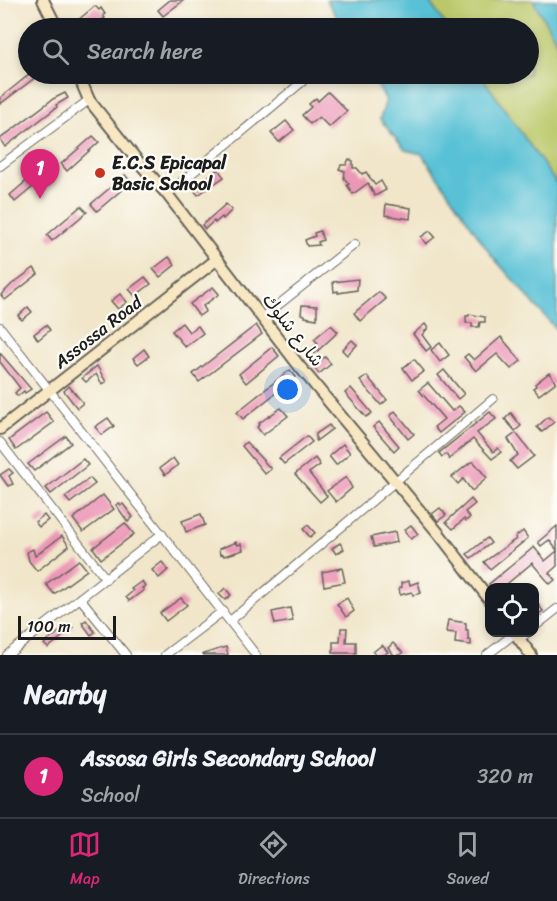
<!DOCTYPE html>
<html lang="en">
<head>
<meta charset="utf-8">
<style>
  :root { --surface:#171b24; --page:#20242c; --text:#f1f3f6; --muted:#9ea1a6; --line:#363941; --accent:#db2777 }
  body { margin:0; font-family:Sriracha,"Playpen Sans Arabic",sans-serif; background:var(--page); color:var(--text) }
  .controls { position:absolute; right:18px; bottom:18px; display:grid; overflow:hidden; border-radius:12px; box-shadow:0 3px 9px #0003 }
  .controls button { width:54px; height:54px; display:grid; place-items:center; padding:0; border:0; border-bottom:2px solid var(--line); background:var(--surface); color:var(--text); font:30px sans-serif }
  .scale { position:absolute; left:18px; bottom:15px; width:98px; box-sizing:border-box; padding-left:6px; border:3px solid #1c1c1c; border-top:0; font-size:16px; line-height:21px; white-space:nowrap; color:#1c1c1c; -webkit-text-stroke:4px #fdfcf7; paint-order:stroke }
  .you { position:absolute; left:288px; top:390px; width:21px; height:21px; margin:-15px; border:4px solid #fff; border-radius:50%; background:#1a73e8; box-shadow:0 0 0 9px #1a73e833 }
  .badge { display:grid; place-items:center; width:39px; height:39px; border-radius:50%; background:var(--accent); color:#fff; font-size:20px; font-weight:700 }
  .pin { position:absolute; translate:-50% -50px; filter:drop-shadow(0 2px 3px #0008) }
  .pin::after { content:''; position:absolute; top:32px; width:21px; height:18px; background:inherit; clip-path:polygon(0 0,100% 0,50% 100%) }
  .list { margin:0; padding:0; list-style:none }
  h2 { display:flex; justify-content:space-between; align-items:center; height:78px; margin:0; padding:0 24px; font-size:26px }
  h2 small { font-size:20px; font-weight:400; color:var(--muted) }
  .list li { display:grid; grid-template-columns:39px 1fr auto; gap:18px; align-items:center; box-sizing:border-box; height:84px; padding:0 24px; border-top:2px solid var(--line) }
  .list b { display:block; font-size:22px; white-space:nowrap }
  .list p { margin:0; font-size:20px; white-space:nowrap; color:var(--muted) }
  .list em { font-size:20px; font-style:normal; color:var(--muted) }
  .icon { flex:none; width:33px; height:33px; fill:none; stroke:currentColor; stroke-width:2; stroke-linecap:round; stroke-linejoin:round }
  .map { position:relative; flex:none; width:557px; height:655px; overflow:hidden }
  .search { position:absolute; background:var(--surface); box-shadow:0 3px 9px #0003; left:18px; right:18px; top:18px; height:66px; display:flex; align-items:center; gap:15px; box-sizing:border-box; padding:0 21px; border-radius:33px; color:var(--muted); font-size:22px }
  .sheet { height:162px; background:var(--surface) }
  nav { display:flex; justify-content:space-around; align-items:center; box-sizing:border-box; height:84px; border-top:2px solid var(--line); background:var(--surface); font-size:16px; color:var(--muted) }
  nav a { display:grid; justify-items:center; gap:3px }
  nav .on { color:var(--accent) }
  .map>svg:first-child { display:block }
</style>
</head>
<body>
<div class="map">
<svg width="557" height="655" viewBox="0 0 557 655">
  <rect width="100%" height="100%" fill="#fdfcf7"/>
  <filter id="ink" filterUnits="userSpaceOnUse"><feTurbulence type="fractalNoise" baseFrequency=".0167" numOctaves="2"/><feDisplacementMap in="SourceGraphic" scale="12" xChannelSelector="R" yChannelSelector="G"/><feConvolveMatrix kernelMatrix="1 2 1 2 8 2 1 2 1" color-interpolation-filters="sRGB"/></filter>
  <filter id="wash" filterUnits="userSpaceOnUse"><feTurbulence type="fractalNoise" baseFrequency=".008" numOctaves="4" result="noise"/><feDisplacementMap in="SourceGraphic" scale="24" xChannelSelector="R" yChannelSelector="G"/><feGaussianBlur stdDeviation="1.35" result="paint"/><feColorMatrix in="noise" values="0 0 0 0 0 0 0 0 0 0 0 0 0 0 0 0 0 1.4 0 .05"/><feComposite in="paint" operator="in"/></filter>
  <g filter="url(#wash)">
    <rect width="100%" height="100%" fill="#f1e6ca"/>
    <path fill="#bbc869" stroke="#6c7242" stroke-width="1.5" d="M428,0H533L557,42V184L480,74H528V28H448Z"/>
    <g fill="#58c1d5" stroke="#3a6e78" stroke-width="1.5">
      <path d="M326,0H428L448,28H344Z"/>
      <path d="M533,0H557V42Z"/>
      <path d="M370,74H480L557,184V330L492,256L422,154L405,150L380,119L386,100Z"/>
    </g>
    <g id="blocks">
      <g fill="#ec97b7">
        <path d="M170,0H184L163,16L158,10Z"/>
        <path d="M95,6L99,10L101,8L105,14L103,15L105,18L89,28H83L77,21Z"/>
        <path d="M30,74H40L0,104V98Z"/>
        <path d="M328,92L347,111L329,127L319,117L310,124L302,115L311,107L309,104L316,98L318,101Z"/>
        <path d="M65,93L68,98L56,105L57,107L5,147L0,139L53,99Z"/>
        <path d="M286,121L294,130L279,142L271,133Z"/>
        <path d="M93,136L99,142L67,171L61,164Z"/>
        <path d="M349,159L353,161V168H357L362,174L366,172L375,185L381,181L386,190L375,196L368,183L353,194L347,185L349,184L344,178L345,171L339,169L341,165H346Z"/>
        <path d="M45,165L51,172L15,202L10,195Z"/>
        <path d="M218,169L224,177L198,195L193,189Z"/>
        <path d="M125,175L131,182L97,211L91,204Z"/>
        <path d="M226,204L232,210L223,219L222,217L215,223L214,221L205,229L202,225Z"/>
        <path d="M386,204L411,208L410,219L385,215Z"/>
        <path d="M81,206L87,212L52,241L47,235Z"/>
        <path d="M320,231L323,240L318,242L319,245L307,246L305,240L315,236L314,233Z"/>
        <path d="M430,231L435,237L426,244L421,237Z"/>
        <path d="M169,257L175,265L160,277L153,269Z"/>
        <path d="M34,268L38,274L5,300L1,295L12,284Z"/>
        <path d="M145,277L151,284L135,296L129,289Z"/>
        <path d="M358,279L357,290L338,293V291L334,292L333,282Z"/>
        <path d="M213,287L219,294L203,306L206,311L199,316L190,304Z"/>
        <path d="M379,292L386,299L360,321L354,313Z"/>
        <path d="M120,294L127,302L118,309L111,301Z"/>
        <path d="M302,305L317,306V319L305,317V315L301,314Z"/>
        <path d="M28,307L32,312L22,320L18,316Z"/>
        <path d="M469,314L485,317V322H480L479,327H472V323H466V316H469Z"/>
        <path d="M182,323L189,332L198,326L203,333L185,347L172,331Z"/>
        <path d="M425,324L428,328L422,335L431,347L426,351L413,334Z"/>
        <path d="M46,325L50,330L38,340L34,334Z"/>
        <path d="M256,325L262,334L199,382L193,374Z"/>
        <path d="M331,325L338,332L310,358L309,357L306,353L318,343L314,339Z"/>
        <path d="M501,337L521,361L511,369L497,354L476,371L464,357L468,354L474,360Z"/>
        <path d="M352,340L357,345L347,355L342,350Z"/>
        <path d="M440,343L449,355L440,362L431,350Z"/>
        <path d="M272,347L279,356L246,383L239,374Z"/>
        <path d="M144,349L149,356L138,364L133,358Z"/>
        <path d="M0,353L31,389L25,393L24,391L18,396L15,393L20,388L0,362Z"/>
        <path d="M325,357L331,364L319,374L313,366Z"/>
        <path d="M414,359L424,371L412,380L403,368Z"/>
        <path d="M97,366L106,382L102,384L96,374L86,382L82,378Z"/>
        <path d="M290,370L296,377L243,419L237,412Z"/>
        <path d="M444,370L464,394L458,399L438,375Z"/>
        <path d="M549,373L556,382L539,395L533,388L536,386L535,384Z"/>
        <path d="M367,376L387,400L381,405L360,381Z"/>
        <path d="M428,383L452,411L459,406L465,412L439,433L434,427L444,419L419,390Z"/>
        <path d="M69,386L83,403L77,408L64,391Z"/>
        <path d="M351,388L372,413L366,417L345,393Z"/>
        <path d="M281,408L288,416L263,435L257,427L260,424L259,423Z"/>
        <path d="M395,411L414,434L408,439L390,416Z"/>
        <path d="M46,412L54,422L16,450L9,440Z"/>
        <path d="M490,412L496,419L477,433L493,452L498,448L501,452L492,459L473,439L449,459L446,454L442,457L439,453Z"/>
        <path d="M511,413L521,426L515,431L505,419Z"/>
        <path d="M548,417L554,422L542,432L537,427Z"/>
        <path d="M108,418L114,426L102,435L95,427Z"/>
        <path d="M379,422L399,446L394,451L373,427Z"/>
        <path d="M329,425L332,429L316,441V434Z"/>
        <path d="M516,433L534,456L517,469L510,461L518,455L508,439Z"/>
        <path d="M66,436L71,443L34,471L28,464Z"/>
        <path d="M307,436L312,442L284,464L279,458Z"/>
        <path d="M246,442L271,469L265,474L242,446Z"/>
        <path d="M343,444L350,453L336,465L329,456Z"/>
        <path d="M173,458L178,465L165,475L160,468Z"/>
        <path d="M315,458L320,465L309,473L327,496L320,502L295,474Z"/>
        <path d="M83,459L88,465L51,494L46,488Z"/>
        <path d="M471,462H474L487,478L472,491L463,479L458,484L452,477Z"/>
        <path d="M9,469L13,473L9,476L13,484L8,486L0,475Z"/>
        <path d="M346,477L352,488L336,502L327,491Z"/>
        <path d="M90,478L95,484L70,503L65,497Z"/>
        <path d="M103,495L114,509L83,532L73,519Z"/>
        <path d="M471,499L475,504L465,512L470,517L466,521L464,519L453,529L446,522Z"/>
        <path d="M119,503L121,505L123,504L133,517L128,522L116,505Z"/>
        <path d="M440,508L446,515L438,521L432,514Z"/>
        <path d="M201,514L205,525L186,532L182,521Z"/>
        <path d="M44,515L48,520L39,527L35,522Z"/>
        <path d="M125,523L134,534L101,559L93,548Z"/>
        <path d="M308,525L315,533L310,537L303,529Z"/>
        <path d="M411,525L418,534L411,539L404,530Z"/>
        <path d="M557,526V550L549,540L541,546L538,542Z"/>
        <path d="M523,531L528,538L490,569L484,562L516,539L515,537Z"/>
        <path d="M395,532L397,542L374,547L371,537Z"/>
        <path d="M62,536L69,546L37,571L29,561L27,552L33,549L35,556Z"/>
        <path d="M487,538L491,543L471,558L467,554Z"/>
        <path d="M236,542L237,545L241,544L243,550L224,556L223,554L220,555L219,549Z"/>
        <path d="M340,543L344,549L336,554L332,548Z"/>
        <path d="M534,547L545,561L557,551V566L549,573L555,580L550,584L532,563L502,588H491L489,584Z"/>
        <path d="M79,560L87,570L54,594L46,584Z"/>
        <path d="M162,562L168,570L159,578L152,570Z"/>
        <path d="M342,568L345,582L324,586L322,572Z"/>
        <path d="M142,581L145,586L142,588L144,590L129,601L126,597L133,591L131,589Z"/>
        <path d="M409,581L410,585L418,582L421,593L413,595L412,592L400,595L399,588L402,587L401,583Z"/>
        <path d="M225,588L231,595L225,600L219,594Z"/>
        <path d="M181,598L187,605L166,621L160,613Z"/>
        <path d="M347,598L354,611L346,617L337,604Z"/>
        <path d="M538,604L543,611L534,617V607Z"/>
        <path d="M290,608L293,621L275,624L272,612Z"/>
        <path d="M86,620L95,632L91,635L82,623Z"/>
        <path d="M448,620L466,623V630H468V640H471V645L455,643L456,633L446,632Z"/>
        <path d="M69,624L73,628L48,648L44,644Z"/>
        <path d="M341,628H347L346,642H356V653H333V642H340Z"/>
        <path d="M393,643L403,653L400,655H394L388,648Z"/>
        <path d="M382,645L388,652L384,655H376L373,652Z"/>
        <path d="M226,647L228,655H204L203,654Z"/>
      </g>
    </g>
  </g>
  <g filter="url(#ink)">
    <use href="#blocks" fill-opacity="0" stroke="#676359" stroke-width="1.5"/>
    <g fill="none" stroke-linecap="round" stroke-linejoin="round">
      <defs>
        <g id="street">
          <path d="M0,166L89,100"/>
          <path d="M167,194L302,82"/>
          <path d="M263,317L355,244"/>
          <path d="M0,327L256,655"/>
          <path d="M0,442L106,579"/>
          <path d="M80,598L126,655"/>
          <path d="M230,621L493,399"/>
          <path d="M534,627L557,609"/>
          <path d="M519,639L528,632"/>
          <path d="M7,655L162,534"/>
          <path d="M165,655L223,611"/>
          <path d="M487,655L514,634"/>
        </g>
        <g id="secondary">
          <path d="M43,0L57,28"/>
          <path d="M78,74L89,100L137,160L167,194L300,367L440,535L490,600"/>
          <path d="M0,429L216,260"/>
          <path d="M514,632L531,655"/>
        </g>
      </defs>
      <use href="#street" stroke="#676359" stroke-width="10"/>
      <use href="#secondary" stroke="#676359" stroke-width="14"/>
      <use href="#street" stroke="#fff" stroke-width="8"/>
      <use href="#secondary" stroke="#f8e7c3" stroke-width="10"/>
    </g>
  </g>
  <circle fill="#c8321e" stroke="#fdfcf7" stroke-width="2" cx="100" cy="173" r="6"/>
  <g text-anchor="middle" stroke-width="4.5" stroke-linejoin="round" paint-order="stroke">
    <g font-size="18" font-weight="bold" fill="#1c1c1c" stroke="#fdfcf7" text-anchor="start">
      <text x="112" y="169">E.C.S Epicapal<tspan x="112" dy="21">Basic School</tspan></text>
    </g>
    <g font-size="18" fill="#1c1c1c" stroke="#fdfcf7">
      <text transform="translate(293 330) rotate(52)" y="6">شارع شلوك</text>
      <text transform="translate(98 332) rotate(-38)" y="6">Assossa Road</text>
    </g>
  </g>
</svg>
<div class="controls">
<button><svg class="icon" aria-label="locate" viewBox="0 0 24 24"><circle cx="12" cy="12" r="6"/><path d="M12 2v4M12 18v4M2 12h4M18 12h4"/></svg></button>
</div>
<div class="scale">100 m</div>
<div class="you"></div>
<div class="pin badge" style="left:40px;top:199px">1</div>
<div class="search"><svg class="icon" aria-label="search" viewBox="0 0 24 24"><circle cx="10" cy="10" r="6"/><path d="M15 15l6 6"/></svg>Search here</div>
</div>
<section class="sheet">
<h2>Nearby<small></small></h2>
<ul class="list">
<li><span class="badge">1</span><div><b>Assosa Girls Secondary School</b><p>School</p></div><em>320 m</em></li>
</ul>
</section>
<nav>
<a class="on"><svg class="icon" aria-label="map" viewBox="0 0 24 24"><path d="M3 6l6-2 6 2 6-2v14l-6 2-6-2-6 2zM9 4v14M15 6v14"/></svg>Map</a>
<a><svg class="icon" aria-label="directions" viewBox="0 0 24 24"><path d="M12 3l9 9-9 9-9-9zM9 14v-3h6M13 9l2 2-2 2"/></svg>Directions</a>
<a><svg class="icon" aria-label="saved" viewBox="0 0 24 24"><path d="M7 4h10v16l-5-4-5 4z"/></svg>Saved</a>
</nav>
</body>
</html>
